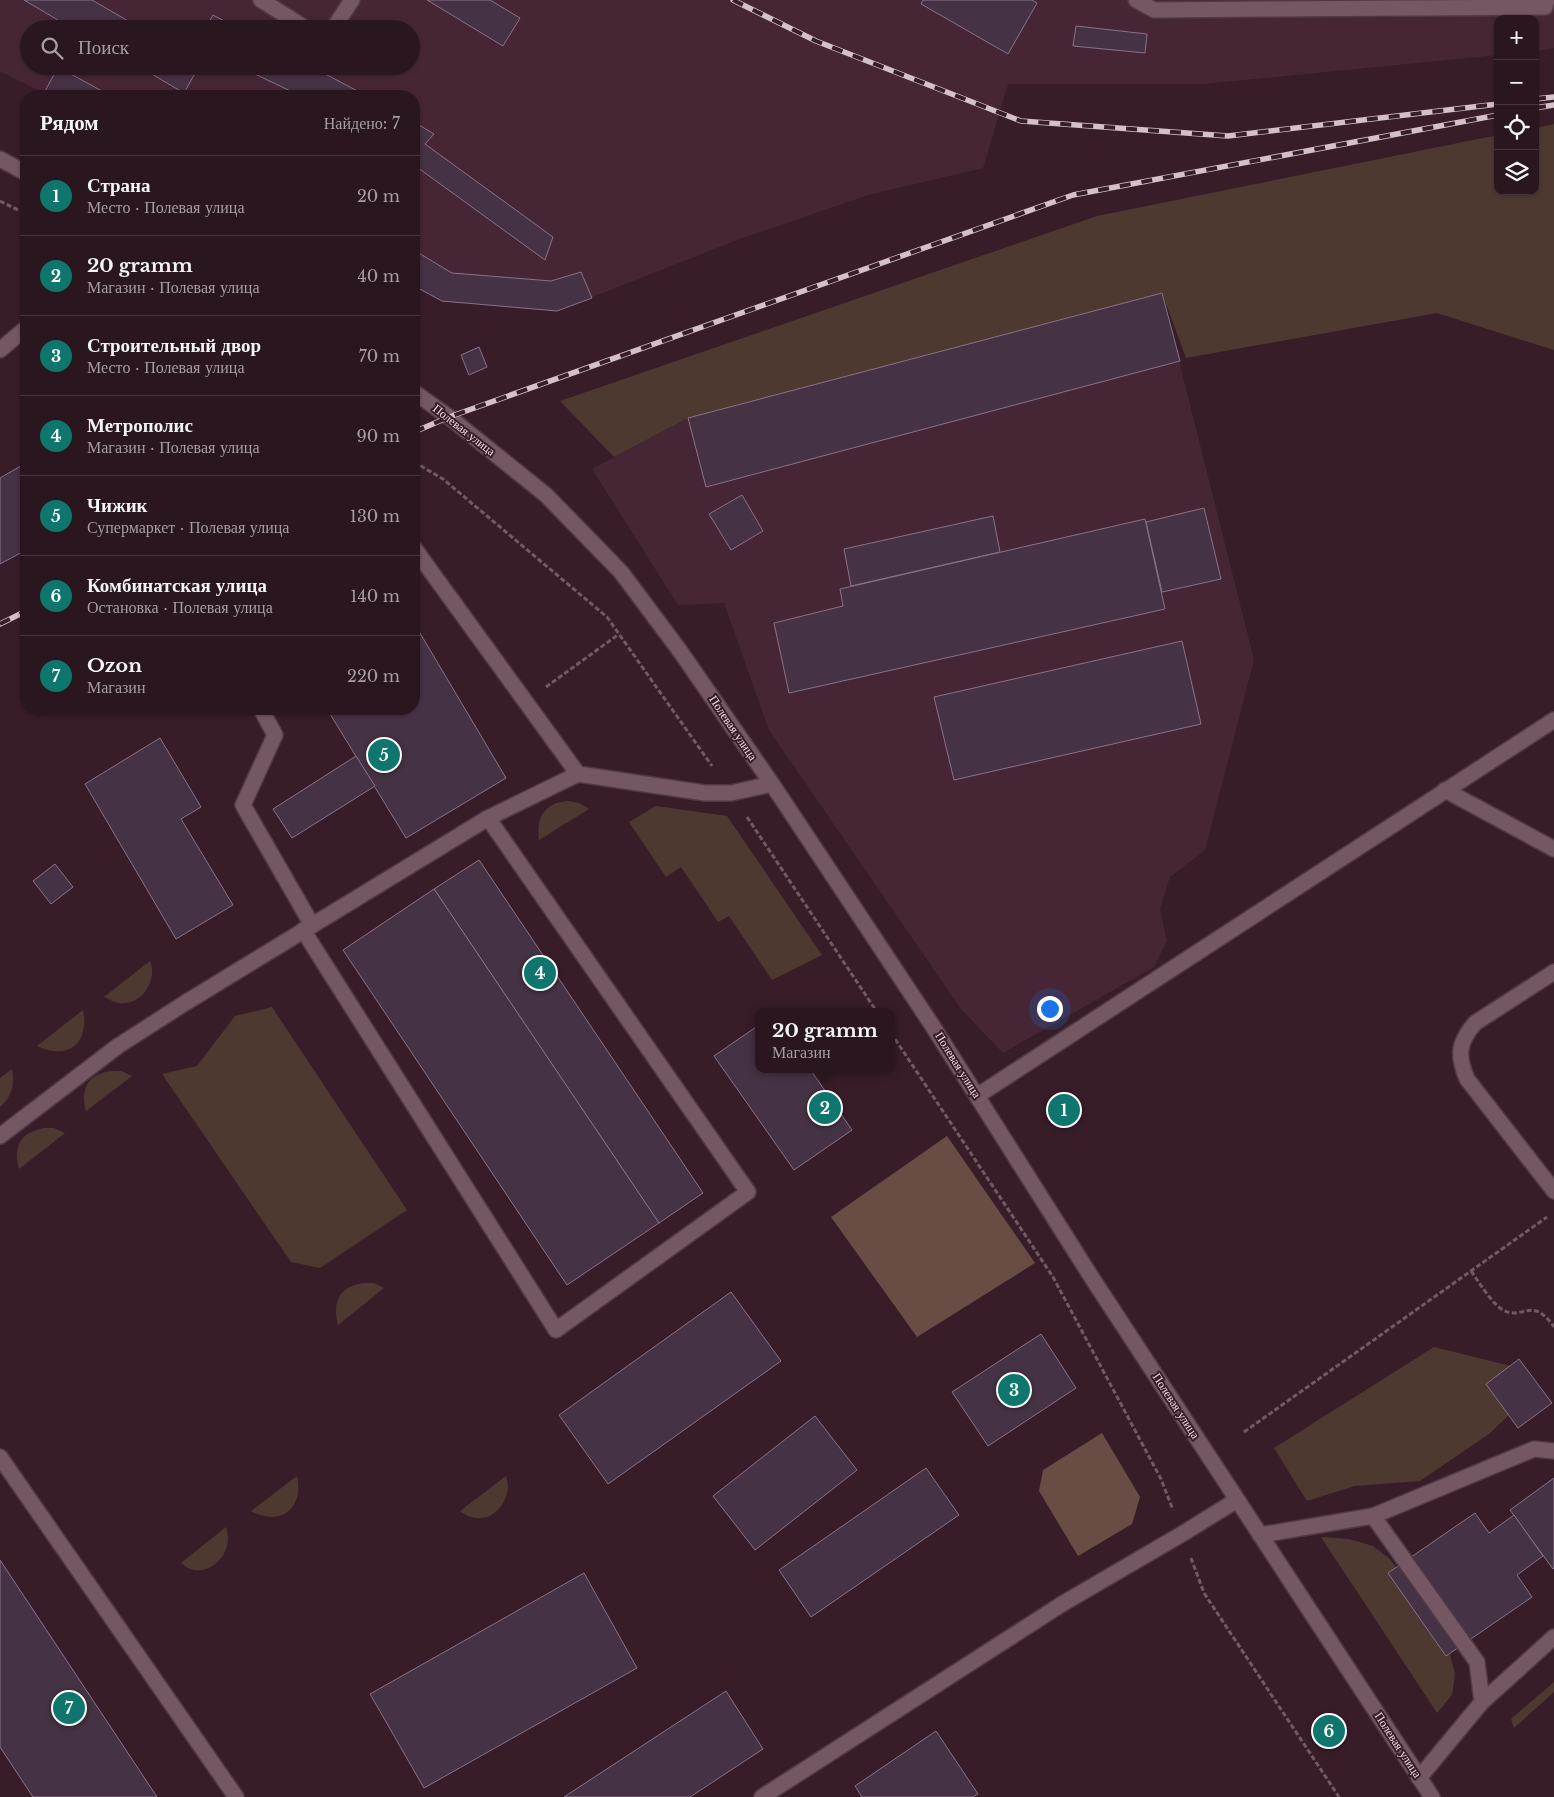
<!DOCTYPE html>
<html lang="ru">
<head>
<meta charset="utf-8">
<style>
  :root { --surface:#2a161f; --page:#36232c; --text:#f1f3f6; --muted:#a59fa4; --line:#46353d; --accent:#0f766e }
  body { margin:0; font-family:"Libre Baskerville",serif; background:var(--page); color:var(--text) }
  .controls { position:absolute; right:15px; top:15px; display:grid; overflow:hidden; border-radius:10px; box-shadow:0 1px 4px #0004 }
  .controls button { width:45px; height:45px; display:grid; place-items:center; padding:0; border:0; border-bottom:1px solid var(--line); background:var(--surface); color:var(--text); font:25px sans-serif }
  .you { position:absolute; left:1049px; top:1008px; width:18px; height:18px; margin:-12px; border:4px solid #fff; border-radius:50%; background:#1a73e8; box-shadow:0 0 0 8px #1a73e833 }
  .badge { display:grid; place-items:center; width:32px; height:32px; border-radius:50%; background:var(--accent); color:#fff; font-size:16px; font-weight:700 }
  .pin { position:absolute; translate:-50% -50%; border:2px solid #fff; box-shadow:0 1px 5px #0006 }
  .popup { position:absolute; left:755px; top:1008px; width:140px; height:65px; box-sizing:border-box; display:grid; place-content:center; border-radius:10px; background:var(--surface); filter:drop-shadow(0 1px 4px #0005); font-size:16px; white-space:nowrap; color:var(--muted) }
  .popup b { font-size:19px; color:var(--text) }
  .popup::after { content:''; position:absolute; left:50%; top:100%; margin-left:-10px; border:10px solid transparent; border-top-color:var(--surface) }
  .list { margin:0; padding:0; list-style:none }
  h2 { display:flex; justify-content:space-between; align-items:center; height:65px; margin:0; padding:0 20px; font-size:21px }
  h2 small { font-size:16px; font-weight:400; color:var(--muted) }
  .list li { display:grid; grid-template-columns:32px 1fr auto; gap:15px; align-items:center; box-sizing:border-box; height:80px; padding:0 20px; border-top:1px solid var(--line) }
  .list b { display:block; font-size:19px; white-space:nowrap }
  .list p { margin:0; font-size:16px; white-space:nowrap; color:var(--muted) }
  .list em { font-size:16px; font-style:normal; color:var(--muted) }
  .icon { flex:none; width:28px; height:28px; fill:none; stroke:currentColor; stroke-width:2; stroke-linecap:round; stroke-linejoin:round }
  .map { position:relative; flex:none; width:1554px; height:1797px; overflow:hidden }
  .search { position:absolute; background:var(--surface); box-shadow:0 1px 4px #0004; left:20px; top:20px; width:400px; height:55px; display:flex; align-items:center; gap:12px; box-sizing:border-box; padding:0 18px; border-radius:28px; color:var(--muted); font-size:19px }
  .panel { position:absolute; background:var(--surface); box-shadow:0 1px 4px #0004; left:20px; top:90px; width:400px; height:625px; border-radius:20px }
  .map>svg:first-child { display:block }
</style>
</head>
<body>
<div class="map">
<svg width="1554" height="1797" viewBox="0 0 1554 1797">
  <rect width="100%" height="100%" fill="#381d29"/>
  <g fill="#462635" fill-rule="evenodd">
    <path d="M0,0H1554V48L1535,51V19H1498V55L1203,84H1008L983,168L868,195L737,240L557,311L442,301L414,286V96H49L0,71ZM29,29H411V66H29Z"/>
    <path d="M1162,293L1254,660L1205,850L1170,877L1160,909L1167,941L1154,967L1003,1053L961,1009L769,730L724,603L678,605L592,469L688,418Z"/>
  </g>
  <g fill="#4e3931">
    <path d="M1554,124V350L1437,313L1186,358L1162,293L688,418L614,457L560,401L1097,216L1498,135V191H1535V128Z"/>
    <path d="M568,801L579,803L589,809L539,840C536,817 544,803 568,801Z"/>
    <path d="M656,806L727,816L822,955L772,980L729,916L718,922L681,867L666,877L629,822Z"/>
    <path d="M150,961C151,964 153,969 152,972C152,991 134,1008 115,1002C111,1001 108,998 104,997Z"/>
    <path d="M272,1007L407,1210L320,1268L291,1262L162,1074L197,1066L235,1016Z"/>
    <path d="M83,1010C90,1043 67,1061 37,1046Z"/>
    <path d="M12,1069C15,1084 12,1097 0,1107V1078Z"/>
    <path d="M111,1071H121L132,1076L86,1111C80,1089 87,1075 111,1071Z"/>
    <path d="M44,1128H54L65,1133L19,1169C13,1146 20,1133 44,1128Z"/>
    <path d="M363,1283H374L384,1288L338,1325C332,1302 339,1287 363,1283Z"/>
    <path d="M1434,1347L1511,1366L1486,1384L1509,1415L1489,1434L1420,1481L1355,1486L1307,1501L1274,1448Z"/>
    <path d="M297,1476C304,1508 281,1527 251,1511Z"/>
    <path d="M506,1476C507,1479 508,1484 508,1487C507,1506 490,1523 471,1517C467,1516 463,1513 460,1511Z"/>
    <path d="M226,1527C227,1530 228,1535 228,1538C228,1557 210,1575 191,1569C188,1568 184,1565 181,1563Z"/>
    <path d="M1321,1537L1349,1539L1373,1546L1390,1559L1447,1642L1455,1674L1452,1695L1437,1713Z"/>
    <path d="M1554,1682V1692L1514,1728L1511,1719Z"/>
  </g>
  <g fill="#694d44">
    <path d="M947,1136L1035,1263L917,1337L831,1217Z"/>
    <path d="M1102,1433L1140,1497L1132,1524L1078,1556L1039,1491L1043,1470Z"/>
  </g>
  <g fill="#453244" stroke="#8a7289">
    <path d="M24,0H92L142,29H73Z"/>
    <path d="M427,0H490L520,18L503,46Z"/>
    <path d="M923,0H1032L1037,3L1008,54L921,4Z"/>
    <path d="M213,15L239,29H205Z"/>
    <path d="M1076,26L1147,34L1145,53L1073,46Z"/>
    <path d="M138,66H199L184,93Z"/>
    <path d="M238,66H310L367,96H301Z"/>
    <path d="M58,67L111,96H49L44,93Z"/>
    <path d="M414,122L434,134L425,144L553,237L545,260L414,165Z"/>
    <path d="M417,252L452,273L551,281L581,272L592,298L557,311L442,301L414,286V258Z"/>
    <path d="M1162,293L1180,361L706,487L688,418Z"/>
    <path d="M479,347L487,367L469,375L461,355Z"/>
    <path d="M26,463V550L0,564V478Z"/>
    <path d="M742,495L763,531L731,550L709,514Z"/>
    <path d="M1204,508L1221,579L1162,592L1146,522Z"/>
    <path d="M993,516L1000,552L851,586L844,549Z"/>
    <path d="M1145,519L1165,609L789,693L774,623L843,606L840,589Z"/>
    <path d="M414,623L506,778L406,838L327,709H414Z"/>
    <path d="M1182,641L1201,724L954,780L934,697Z"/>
    <path d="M160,738L201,807L181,819L233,905L176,939L85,784Z"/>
    <path d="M356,756L375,786L292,838L273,809Z"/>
    <path d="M479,860L703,1193L659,1223L434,889Z"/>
    <path d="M55,864L73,887L51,904L33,881Z"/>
    <path d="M434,889L659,1223L567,1285L343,950Z"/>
    <path d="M759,1025V1069H810L852,1130L794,1170L714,1056Z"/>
    <path d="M731,1292L781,1361L608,1484L559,1415Z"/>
    <path d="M1041,1334L1076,1388L988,1446L952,1392Z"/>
    <path d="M1519,1359L1552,1403L1518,1428L1486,1384Z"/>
    <path d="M815,1416L857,1470L755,1550L713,1496Z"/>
    <path d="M926,1468L959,1515L811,1617L779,1570Z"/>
    <path d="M1554,1478V1568L1553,1569L1510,1510Z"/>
    <path d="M1475,1513L1489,1533L1514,1515L1543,1556L1517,1575L1532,1597L1446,1656L1388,1573Z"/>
    <path d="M0,1560L157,1797H33L0,1747Z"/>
    <path d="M584,1573L637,1668L424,1788L370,1694Z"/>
    <path d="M726,1691L763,1749L690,1797H564Z"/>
    <path d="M936,1731L978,1794L973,1797H862L855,1786Z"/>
  </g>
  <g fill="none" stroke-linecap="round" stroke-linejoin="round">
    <defs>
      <g id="minor">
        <path d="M261,0L307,29"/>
        <path d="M1136,0L1154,10L1545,7L1547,0"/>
        <path d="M333,29L352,0"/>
        <path d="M0,159L26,173"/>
        <path d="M0,350L26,328"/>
        <path d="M414,392L449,417L546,495L621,572L680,651L772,784L932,1025L1092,1278L1432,1797"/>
        <path d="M414,548L578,774L705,793H731L772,784"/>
        <path d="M261,709L275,735L243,805L312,925"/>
        <path d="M1445,790L1554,849"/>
        <path d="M303,930L556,1330L748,1192L488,818"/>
        <path d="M1554,972L1475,1023C1458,1043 1457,1055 1467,1079L1554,1191"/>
        <path d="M977,1096L1554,720"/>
        <path d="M0,1136L118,1046L185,1003L488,818L578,774"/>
        <path d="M0,1457L236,1797"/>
        <path d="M1373,1516L1534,1449L1554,1451"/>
        <path d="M1260,1535L1373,1516L1477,1662L1482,1702L1419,1778"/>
        <path d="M1482,1702L1554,1637"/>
        <path d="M762,1797L1062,1604L1182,1534L1237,1500"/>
      </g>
    </defs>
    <use href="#minor" stroke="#503944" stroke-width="18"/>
    <g stroke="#725a65" stroke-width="3" stroke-dasharray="5 2.5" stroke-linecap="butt">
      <path d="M0,201L26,214"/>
      <path d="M414,462L443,479L607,617L712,766"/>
      <path d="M546,687L619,634"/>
      <path d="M747,817L877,1012"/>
      <path d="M891,1033L1053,1277L1161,1479L1173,1510"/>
      <path d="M1471,1271C1479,1282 1492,1304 1503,1310C1523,1321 1532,1295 1554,1327"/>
      <path d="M1244,1432L1547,1217"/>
      <path d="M1191,1558L1204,1593L1339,1797"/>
    </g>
    <use href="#minor" stroke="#755764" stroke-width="15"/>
    <defs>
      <g id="rail">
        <path d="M733,0L816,41L1021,121L1228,136L1498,104"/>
        <path d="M1535,99L1554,97"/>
        <path d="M1535,108L1554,105"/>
        <path d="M414,432L449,417L1073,195L1498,115"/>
        <path d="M0,624L26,611"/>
      </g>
    </defs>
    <use href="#rail" stroke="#d4c0c9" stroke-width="5.5"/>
    <use href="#rail" stroke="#381d29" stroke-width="4" stroke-dasharray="11" stroke-linecap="butt"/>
  </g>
  <g text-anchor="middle" stroke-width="4" stroke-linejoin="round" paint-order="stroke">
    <g font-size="12" fill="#efdce4" stroke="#381d29">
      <text transform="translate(464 430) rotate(38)" y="4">Полевая улица</text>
      <text transform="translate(733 728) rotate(56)" y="4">Полевая улица</text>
      <text transform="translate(958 1065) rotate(58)" y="4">Полевая улица</text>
      <text transform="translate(1176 1406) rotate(57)" y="4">Полевая улица</text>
      <text transform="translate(1398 1745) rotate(57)" y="4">Полевая улица</text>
    </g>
  </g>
</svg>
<div class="controls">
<button>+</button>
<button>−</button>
<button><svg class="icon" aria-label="locate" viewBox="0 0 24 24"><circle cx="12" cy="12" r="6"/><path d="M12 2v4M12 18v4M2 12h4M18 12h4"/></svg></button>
<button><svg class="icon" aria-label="layers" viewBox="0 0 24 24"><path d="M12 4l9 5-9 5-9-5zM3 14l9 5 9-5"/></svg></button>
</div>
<div class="you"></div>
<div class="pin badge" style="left:1064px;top:1110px">1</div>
<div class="pin badge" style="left:825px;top:1108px">2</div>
<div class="popup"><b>20 gramm</b>Магазин</div>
<div class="pin badge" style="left:1014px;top:1390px">3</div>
<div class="pin badge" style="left:540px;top:973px">4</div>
<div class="pin badge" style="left:384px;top:755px">5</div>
<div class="pin badge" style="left:1329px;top:1731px">6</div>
<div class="pin badge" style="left:69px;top:1708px">7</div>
<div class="search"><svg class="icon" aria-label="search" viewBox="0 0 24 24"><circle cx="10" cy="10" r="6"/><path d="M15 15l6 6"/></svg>Поиск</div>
<section class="panel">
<h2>Рядом<small>Найдено: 7</small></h2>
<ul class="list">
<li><span class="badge">1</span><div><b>Страна</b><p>Место · Полевая улица</p></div><em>20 m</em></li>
<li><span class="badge">2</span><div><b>20 gramm</b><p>Магазин · Полевая улица</p></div><em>40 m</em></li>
<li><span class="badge">3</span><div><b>Строительный двор</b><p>Место · Полевая улица</p></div><em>70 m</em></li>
<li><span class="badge">4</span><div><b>Метрополис</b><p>Магазин · Полевая улица</p></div><em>90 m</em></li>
<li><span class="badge">5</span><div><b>Чижик</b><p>Супермаркет · Полевая улица</p></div><em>130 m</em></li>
<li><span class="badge">6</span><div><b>Комбинатская улица</b><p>Остановка · Полевая улица</p></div><em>140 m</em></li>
<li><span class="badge">7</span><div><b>Ozon</b><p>Магазин</p></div><em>220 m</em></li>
</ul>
</section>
</div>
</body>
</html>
